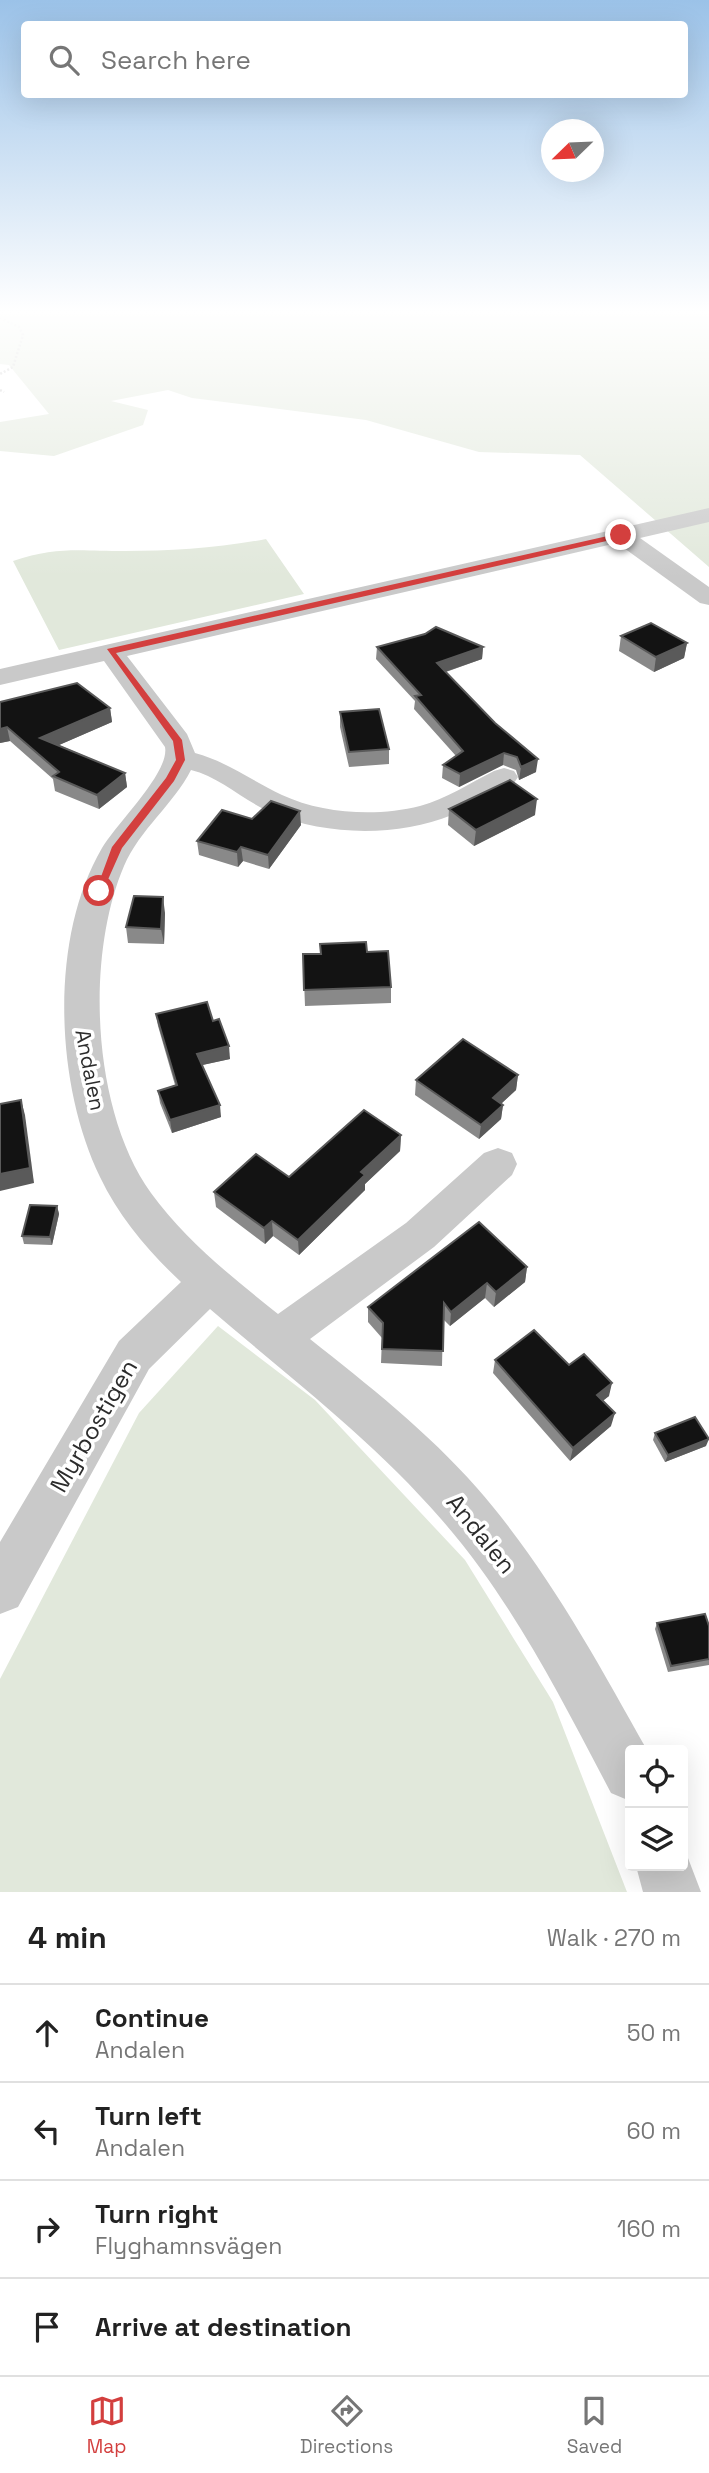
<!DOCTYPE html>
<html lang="en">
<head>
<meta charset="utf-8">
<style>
  :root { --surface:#fff; --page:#f6f6f6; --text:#222; --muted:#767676; --line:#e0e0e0; --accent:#d33f3e }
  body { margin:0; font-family:"Space Grotesk",sans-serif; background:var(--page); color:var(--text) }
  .controls { position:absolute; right:21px; bottom:21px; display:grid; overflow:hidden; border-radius:7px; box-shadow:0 7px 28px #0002 }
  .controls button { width:63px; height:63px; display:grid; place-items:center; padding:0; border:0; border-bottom:2px solid var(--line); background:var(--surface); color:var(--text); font:35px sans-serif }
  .compass { position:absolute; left:541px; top:119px; width:63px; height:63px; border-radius:50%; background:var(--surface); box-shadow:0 7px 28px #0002; rotate:247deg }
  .stop { position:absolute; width:21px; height:21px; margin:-16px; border:5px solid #d33f3e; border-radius:50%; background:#fff }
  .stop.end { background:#d33f3e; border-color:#fff; box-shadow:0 2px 7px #0008 }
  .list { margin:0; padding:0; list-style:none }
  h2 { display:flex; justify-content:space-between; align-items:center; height:91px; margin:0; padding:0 28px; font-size:30px }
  h2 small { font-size:23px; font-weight:400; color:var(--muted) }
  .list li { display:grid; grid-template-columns:46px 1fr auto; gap:21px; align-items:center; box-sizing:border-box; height:98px; padding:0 28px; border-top:2px solid var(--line) }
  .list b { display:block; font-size:26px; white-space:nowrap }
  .list p { margin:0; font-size:23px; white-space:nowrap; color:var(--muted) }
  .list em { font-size:23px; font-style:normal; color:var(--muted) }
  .icon { flex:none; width:38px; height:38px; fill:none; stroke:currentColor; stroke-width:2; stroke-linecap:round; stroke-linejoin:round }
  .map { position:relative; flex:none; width:709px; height:1892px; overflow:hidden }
  .search { position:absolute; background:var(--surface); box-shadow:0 7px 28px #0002; left:21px; right:21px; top:21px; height:77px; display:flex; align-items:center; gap:18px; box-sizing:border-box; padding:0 24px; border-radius:7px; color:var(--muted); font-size:26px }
  .sheet { height:483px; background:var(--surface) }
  nav { display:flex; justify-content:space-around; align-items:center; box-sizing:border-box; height:98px; border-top:2px solid var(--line); background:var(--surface); font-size:19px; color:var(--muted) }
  nav a { display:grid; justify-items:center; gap:4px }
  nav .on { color:var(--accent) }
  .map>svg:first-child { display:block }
</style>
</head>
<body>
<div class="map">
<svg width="709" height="1892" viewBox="0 0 709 1892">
  <rect width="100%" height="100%" fill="#fff"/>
  <g fill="#e1e8db">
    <path d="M0,312H709V567L580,455L479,452L366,420L192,398L168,390L111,401L148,410L143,425L54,456L0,451V422L49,414L9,365L0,364Z"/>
    <path d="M266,539L304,594L59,650L13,561C57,546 80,551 125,551C171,551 220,548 266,539Z"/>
    <path d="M218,1326L315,1400L465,1560L553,1702L627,1892H0V1679L139,1413Z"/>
  </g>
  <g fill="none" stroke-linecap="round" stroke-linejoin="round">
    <g stroke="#c9c9c9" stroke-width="2.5" stroke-dasharray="2 2" stroke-linecap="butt">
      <path d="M0,318L19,327L23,335L13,367L0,374"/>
      <path d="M0,390L4,392"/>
    </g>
    <g fill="#c9c9c9" fill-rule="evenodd">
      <path d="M709,508V522L640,538L709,587V605L700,603L617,543L127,656L187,734L195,753C228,762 252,781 282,795C323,814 377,817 420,806C446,799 470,783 494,771L504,768L514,771L518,777L514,783C493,794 473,806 452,815C397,837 326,836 272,813C244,801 220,777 191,770C173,805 140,829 124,866C85,957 92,1111 151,1193C185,1240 233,1278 278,1314L406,1223L484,1153L498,1148L512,1153L517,1164L512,1175L434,1247L310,1339C368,1385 428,1432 477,1488C546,1567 596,1659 647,1750H630V1801L611,1793C561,1698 512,1600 441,1519C373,1440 289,1377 210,1309L149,1369L18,1607L0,1614V1542L119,1341L181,1282C149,1252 119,1217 100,1177C55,1084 49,938 102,848C117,823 170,772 165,747L104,661L0,685V669Z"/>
      <path d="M683,1845L701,1892H643L636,1866H683Z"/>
    </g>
  </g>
  <g fill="#898989">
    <path d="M621,636L687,643L684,658L654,672L619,651Z"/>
    <path d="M377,647H483L482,659L446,672L536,772L519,780L516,770L503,765L459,787L442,778L443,765L456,756L414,709L415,701L376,659Z"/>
    <path d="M0,702L110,708L112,722L59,745L125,773L127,787L99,809L55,791L53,779L10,741L0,743Z"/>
    <path d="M340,712L389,749V764L349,767L340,727Z"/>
    <path d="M449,809L535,815L474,846L448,825Z"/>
    <path d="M252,819L301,825L269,869L243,861L238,867L199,855L197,841Z"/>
    <path d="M165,913L164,944L128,943L126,927Z"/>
    <path d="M320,944L367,952L391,987V1003L305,1006L303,954H321Z"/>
    <path d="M156,1014L213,1021L230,1059L202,1065L221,1117L172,1133L160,1103L158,1091L175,1085L158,1026Z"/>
    <path d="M518,1075L516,1090L501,1104L503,1105L501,1119L479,1139L415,1095L416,1080Z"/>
    <path d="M401,1135L400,1151L365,1184V1190L299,1255L273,1236L265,1244L216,1207L214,1192L289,1177Z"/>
    <path d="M57,1206L59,1214L52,1245L24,1244L22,1236Z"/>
    <path d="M527,1267L525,1282L494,1307L485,1298L450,1326L443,1319L442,1366L381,1363L382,1338L368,1322V1307Z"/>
    <path d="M495,1360L569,1365L609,1396L602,1401L611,1426L570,1461L493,1373Z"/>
    <path d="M655,1433L706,1446L665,1462L653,1440Z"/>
    <path d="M657,1623L709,1626V1665L668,1672L655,1629Z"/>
  </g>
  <g fill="#5a5a5a">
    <path d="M687,643L684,658L654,672L656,657Z"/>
    <path d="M483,647L482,659L436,675L437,663Z"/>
    <path d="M110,708L112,722L43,752L40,738Z"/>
    <path d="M7,727L10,741L0,743V729Z"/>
    <path d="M504,753L503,765L459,787L460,774Z"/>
    <path d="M538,759L536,772L519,780L521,767Z"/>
    <path d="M125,773L127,787L99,809L97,795Z"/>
    <path d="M537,799L535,815L474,846L476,830Z"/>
    <path d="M300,811L301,825L269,869L268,855Z"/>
    <path d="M241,847L243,861L238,867L237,852Z"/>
    <path d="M163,897L165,913L164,944L161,929Z"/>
    <path d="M229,1046L230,1059L198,1066L197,1054Z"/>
    <path d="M518,1075L516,1090L491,1113L493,1098Z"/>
    <path d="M21,1100L25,1115L34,1183L0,1191V1174Z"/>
    <path d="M220,1105L221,1117L172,1133L170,1120Z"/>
    <path d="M503,1105L501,1119L479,1139L481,1125Z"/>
    <path d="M401,1135L400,1151L365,1184V1190L299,1255L298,1240L361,1172Z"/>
    <path d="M57,1206L59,1214L52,1245L50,1237Z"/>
    <path d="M272,1221L273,1236L265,1244L264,1228Z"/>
    <path d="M527,1267L525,1282L494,1307L496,1292Z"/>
    <path d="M487,1283L485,1298L450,1326L451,1312Z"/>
    <path d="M612,1383L609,1396L594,1408L597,1395Z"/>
    <path d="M615,1413L611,1426L570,1461L573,1448Z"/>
    <path d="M709,1439L706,1446L665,1462L668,1455Z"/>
  </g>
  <g fill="#131313" stroke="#5a5a5a" stroke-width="2">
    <path d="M651,623L687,643L656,657L621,636Z"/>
    <path d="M436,627L483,647L437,663L495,723L538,759L521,767L517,757L504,753L460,774L443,765L463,751L415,696L421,695L377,647L425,634Z"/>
    <path d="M77,683L110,708L40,738L125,773L97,795L53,776L59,772L7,727L0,729V702Z"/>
    <path d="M379,709L389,749L349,752L340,712Z"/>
    <path d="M510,780L537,799L476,830L449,809Z"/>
    <path d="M271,801L300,811L268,855L241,847L237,852L197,841L222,810L252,819Z"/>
    <path d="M134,896L163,897L161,929L126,927Z"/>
    <path d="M366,942L367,952L388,951L391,987L304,990L303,954H321L320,944Z"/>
    <path d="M207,1002L213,1021L219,1019L229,1046L197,1054L220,1105L170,1120L158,1091L177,1085L156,1014Z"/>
    <path d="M463,1039L518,1075L493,1098L503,1105L481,1125L416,1080Z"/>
    <path d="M21,1100L30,1168L0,1174V1104Z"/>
    <path d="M364,1110L401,1135L361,1172L365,1175L298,1240L272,1221L264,1228L214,1192L256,1154L289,1177Z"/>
    <path d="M30,1205L57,1206L50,1237L22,1236Z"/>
    <path d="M479,1222L527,1267L496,1292L487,1283L451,1312L444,1303L443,1351L382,1349L383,1323L368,1307Z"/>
    <path d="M534,1330L569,1365L584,1354L612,1383L597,1395L615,1413L573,1448L495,1360Z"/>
    <path d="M695,1417L709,1439L668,1455L655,1433Z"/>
    <path d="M705,1614L709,1626V1659L671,1666L657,1623Z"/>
  </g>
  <linearGradient id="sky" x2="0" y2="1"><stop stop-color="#9bc2e8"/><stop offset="0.54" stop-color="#fff"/><stop offset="1" stop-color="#fff" stop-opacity="0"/></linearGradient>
  <rect width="709" height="577" fill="url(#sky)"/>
  <path fill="#d33f3e" d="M621,533L624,537L116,653L182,740L185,760L174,781L122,848L102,893H95L112,847L166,778L176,760L173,741L107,649Z"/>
  <g text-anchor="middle" stroke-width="7" stroke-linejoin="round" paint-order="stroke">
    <g font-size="21" fill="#2c2c2c" stroke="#fff">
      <text transform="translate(90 1070) rotate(79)" y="7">Andalen</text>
    </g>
    <g font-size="24" fill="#2c2c2c" stroke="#fff">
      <text transform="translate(94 1426) rotate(-60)" y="8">Myrbostigen</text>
      <text transform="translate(481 1534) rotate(51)" y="8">Andalen</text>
    </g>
  </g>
</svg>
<div class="controls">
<button><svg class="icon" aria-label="locate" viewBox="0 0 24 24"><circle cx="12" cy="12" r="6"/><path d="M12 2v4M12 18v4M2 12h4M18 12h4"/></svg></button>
<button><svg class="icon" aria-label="layers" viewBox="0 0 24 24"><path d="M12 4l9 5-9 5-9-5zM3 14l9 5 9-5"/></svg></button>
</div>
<svg class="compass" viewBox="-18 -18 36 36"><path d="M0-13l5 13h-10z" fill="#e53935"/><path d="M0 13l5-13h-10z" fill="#767676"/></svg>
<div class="stop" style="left:99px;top:891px"></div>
<div class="stop end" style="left:621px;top:535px"></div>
<div class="search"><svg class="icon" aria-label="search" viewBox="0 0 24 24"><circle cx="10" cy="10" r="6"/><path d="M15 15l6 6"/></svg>Search here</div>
</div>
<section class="sheet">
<h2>4 min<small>Walk · 270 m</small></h2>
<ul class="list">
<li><svg class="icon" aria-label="ahead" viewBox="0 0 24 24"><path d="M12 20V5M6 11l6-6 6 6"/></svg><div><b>Continue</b><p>Andalen</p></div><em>50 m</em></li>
<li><svg class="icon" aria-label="left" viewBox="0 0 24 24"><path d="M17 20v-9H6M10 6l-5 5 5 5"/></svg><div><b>Turn left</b><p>Andalen</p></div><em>60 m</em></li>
<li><svg class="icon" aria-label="right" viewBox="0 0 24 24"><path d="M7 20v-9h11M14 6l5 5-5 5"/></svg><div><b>Turn right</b><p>Flyghamnsvägen</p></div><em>160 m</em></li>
<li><svg class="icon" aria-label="arrive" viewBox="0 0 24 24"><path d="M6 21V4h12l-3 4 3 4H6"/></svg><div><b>Arrive at destination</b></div></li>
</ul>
</section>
<nav>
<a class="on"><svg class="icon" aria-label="map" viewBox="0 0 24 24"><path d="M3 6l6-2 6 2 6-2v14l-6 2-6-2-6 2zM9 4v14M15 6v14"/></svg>Map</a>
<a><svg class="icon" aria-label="directions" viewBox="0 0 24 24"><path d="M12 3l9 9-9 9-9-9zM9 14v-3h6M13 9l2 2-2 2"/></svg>Directions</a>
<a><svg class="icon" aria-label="saved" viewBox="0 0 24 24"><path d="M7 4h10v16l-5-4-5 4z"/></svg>Saved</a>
</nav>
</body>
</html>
